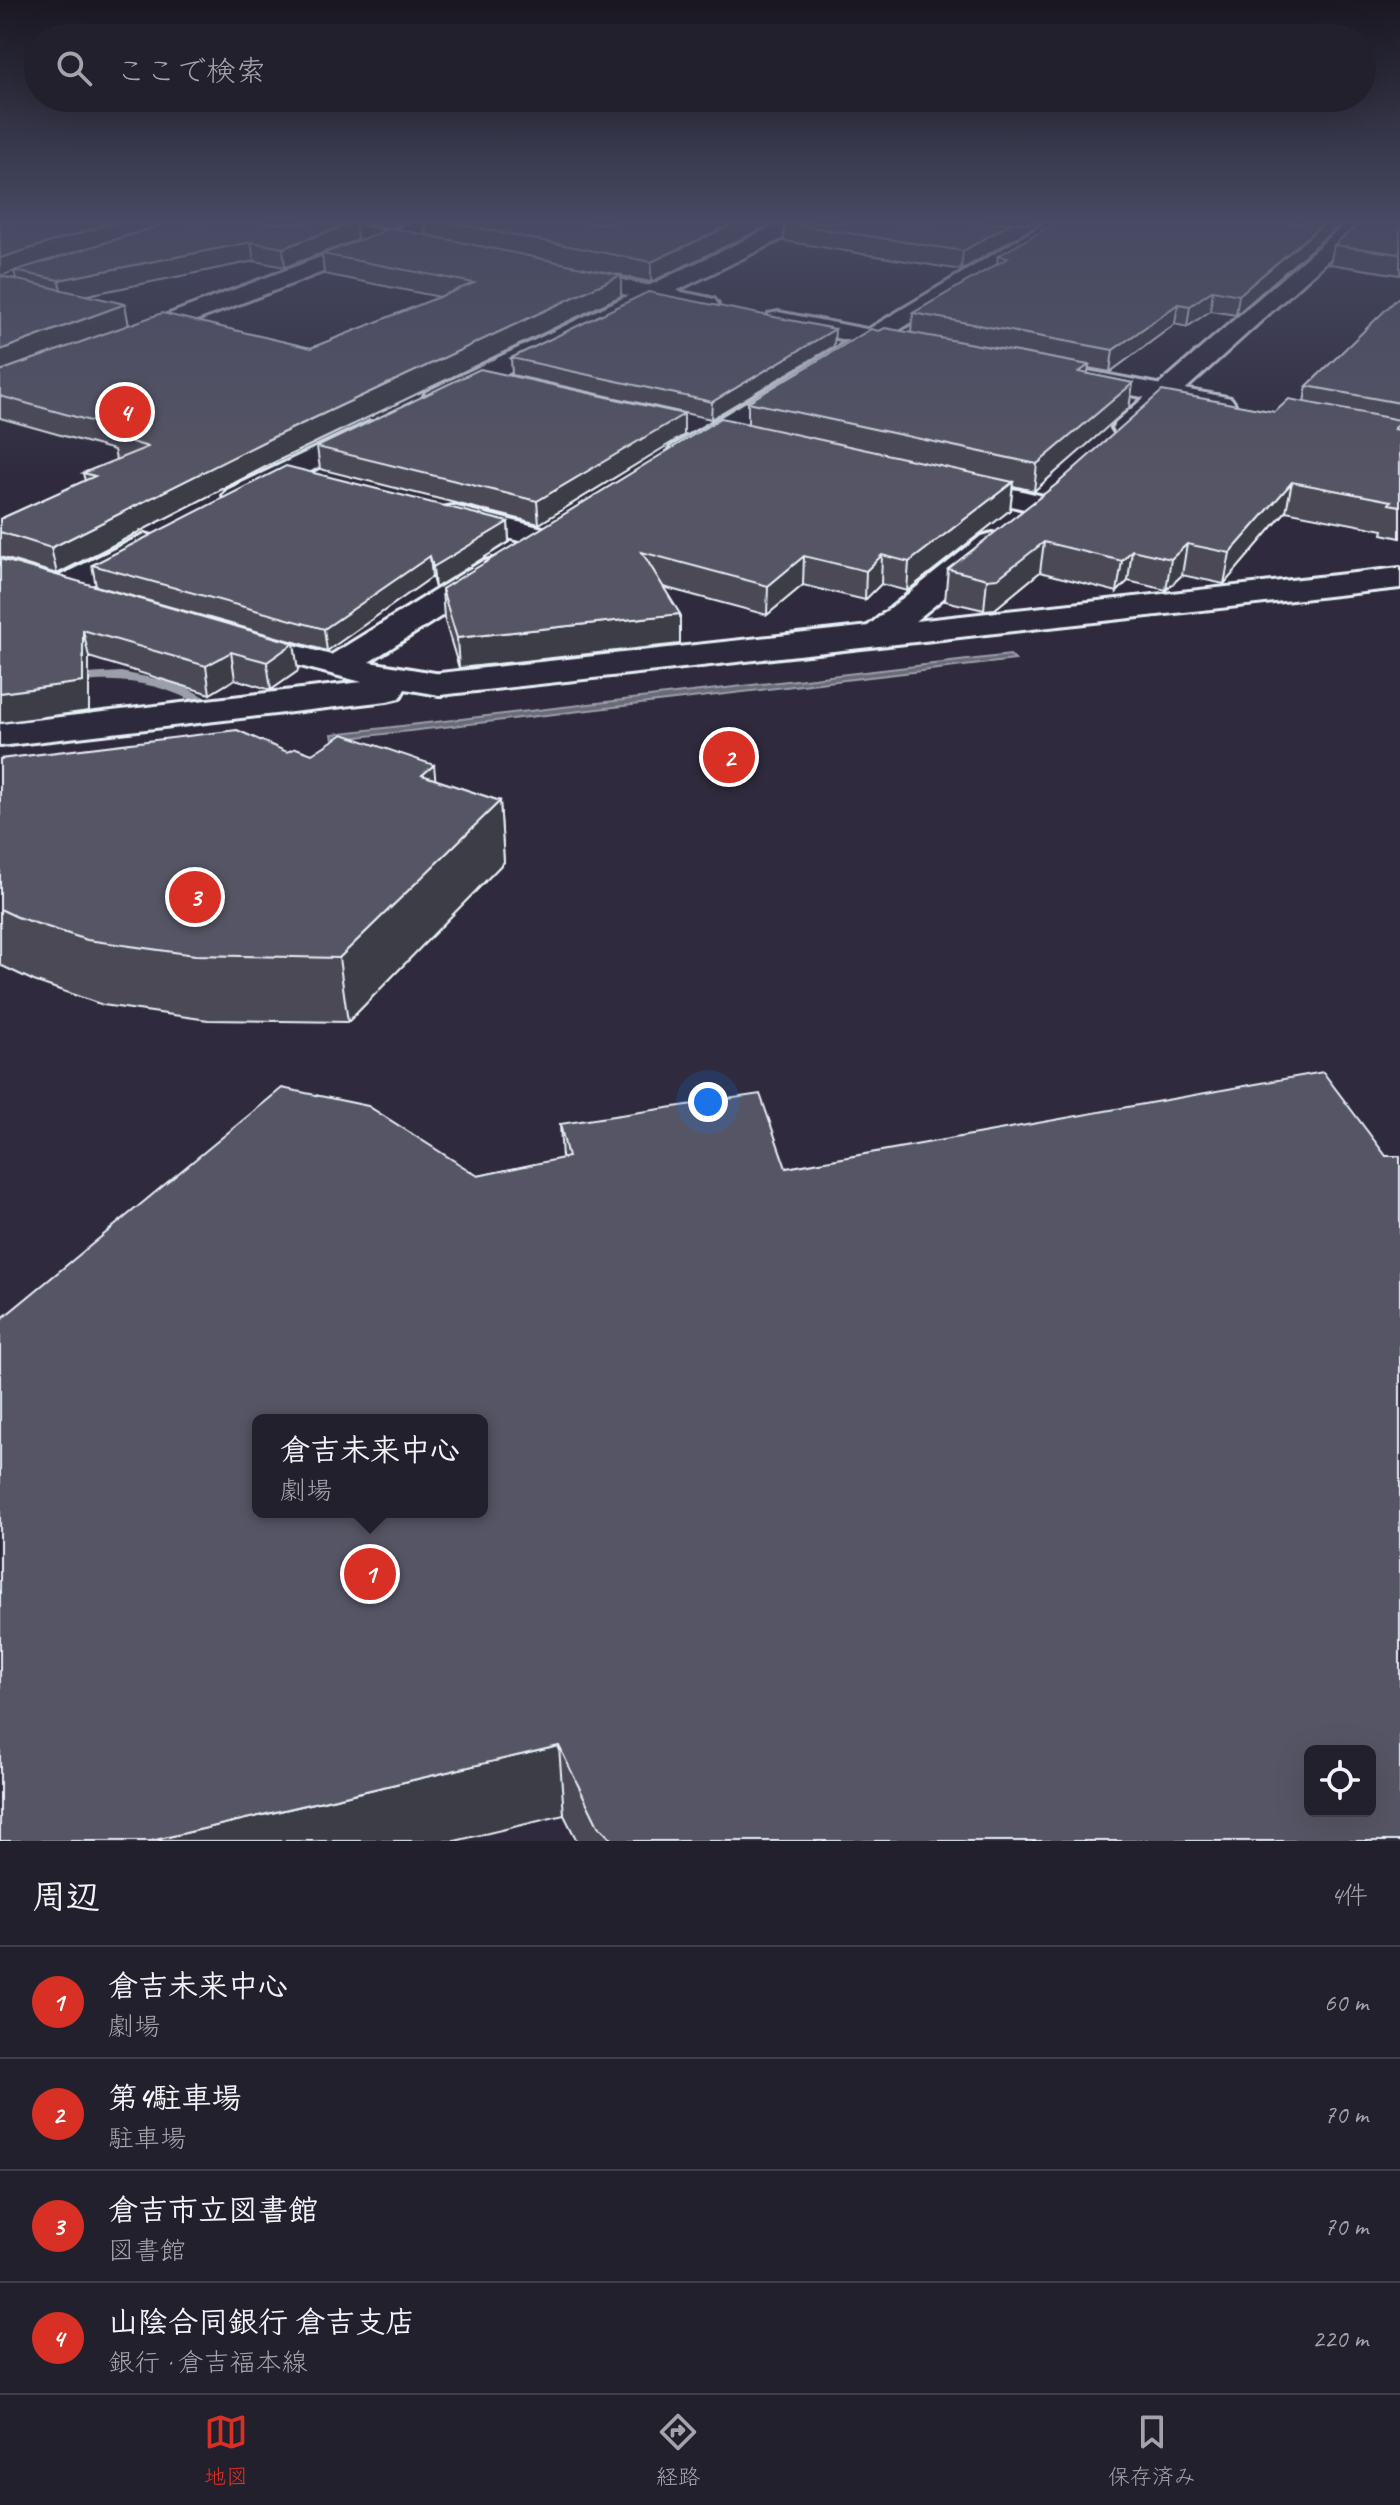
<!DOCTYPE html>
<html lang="ja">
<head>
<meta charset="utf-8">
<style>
  :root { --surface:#23202e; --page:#2f2d3a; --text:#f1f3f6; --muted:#a3a3aa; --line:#403e4a; --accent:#d93025 }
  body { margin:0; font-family:Caveat,"Klee One",sans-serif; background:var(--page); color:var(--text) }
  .controls { position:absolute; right:24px; bottom:24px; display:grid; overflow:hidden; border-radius:12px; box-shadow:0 8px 32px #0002 }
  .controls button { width:72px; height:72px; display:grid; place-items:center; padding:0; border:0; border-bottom:2px solid var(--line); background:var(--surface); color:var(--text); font:40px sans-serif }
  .you { position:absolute; left:708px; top:1102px; width:28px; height:28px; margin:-20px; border:6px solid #fff; border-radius:50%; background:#1a73e8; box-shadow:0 0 0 12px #1a73e833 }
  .badge { display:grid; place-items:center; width:52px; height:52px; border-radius:50%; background:var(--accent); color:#fff; font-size:26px; font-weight:700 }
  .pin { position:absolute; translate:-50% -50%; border:4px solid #fff; box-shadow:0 2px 8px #0006 }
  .popup { position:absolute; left:252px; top:1414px; width:236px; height:104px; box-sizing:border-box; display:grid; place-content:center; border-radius:12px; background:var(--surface); filter:drop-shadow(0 2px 6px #0005); font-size:26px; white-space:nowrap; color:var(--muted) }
  .popup b { font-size:30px; color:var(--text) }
  .popup::after { content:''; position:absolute; left:50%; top:100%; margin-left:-16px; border:16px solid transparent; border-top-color:var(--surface) }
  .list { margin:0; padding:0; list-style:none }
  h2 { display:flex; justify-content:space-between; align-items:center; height:104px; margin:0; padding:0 32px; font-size:34px }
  h2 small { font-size:26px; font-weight:400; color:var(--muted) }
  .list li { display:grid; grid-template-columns:52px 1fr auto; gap:24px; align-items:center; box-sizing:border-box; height:112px; padding:0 32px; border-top:2px solid var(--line) }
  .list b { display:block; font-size:30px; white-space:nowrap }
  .list p { margin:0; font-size:26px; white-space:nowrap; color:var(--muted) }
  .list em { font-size:26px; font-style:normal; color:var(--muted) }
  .icon { flex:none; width:44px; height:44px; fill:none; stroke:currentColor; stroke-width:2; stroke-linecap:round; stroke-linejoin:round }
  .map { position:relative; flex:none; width:1400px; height:1841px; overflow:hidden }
  .search { position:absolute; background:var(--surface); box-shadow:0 8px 32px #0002; left:24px; right:24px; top:24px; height:88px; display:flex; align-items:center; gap:20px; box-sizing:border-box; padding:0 28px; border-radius:44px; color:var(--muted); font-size:30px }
  .sheet { height:552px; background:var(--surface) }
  nav { display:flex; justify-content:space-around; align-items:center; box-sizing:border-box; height:112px; border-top:2px solid var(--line); background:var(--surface); font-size:22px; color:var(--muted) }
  nav a { display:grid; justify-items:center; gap:4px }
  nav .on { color:var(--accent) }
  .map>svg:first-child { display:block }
</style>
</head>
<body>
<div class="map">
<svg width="1400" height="1841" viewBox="0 0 1400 1841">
  <rect width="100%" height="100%" fill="#2f2a3d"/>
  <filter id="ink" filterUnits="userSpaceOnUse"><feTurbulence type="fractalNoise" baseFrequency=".0125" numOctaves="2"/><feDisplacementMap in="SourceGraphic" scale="16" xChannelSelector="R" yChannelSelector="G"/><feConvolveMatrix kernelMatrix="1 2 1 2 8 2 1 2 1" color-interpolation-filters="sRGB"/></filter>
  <g filter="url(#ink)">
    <path fill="#696978" stroke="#9c9fab" stroke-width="2" d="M1010,655L1015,660L333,740L332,734Z"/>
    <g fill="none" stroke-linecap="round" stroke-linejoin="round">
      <path fill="#9c9fab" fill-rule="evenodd" d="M121,672L178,683L214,702L206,707L201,705C167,687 134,679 96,681C84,682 69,686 60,679L67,675Z"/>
      <defs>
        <g id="street">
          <path d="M780,223H807L804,228L446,404H426L423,398L426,392Z"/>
          <path d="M1046,223H1072L691,459L681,462L671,459L667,453L671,447Z"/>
          <path d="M1346,223H1369L1136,434L1126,436L1116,434L1112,428L1116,422Z"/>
          <path d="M370,422L380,424L384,430L380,436L249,502L238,505L227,502L223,496L227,490Z"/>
          <path d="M953,475L1052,498L1056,504L1052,510L1041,513L942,490L938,484L942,478Z"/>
          <path d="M453,506L555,531L560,538L555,545L544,547L442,522L438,515L442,508Z"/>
          <path d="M992,533L1003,536L1008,543L1003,550L888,643L876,646L864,643L859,636L864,629L981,536Z"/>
          <path d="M145,534L156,537L161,544L156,551L71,596L59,599L47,596L42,589L47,582Z"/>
          <path d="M493,559L505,562L509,569L505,576L369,662L453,676L458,684L453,692L440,695L405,689L400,698L387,701L0,746V724L362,682L227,647L222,640L227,633L239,630L331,655L481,562Z"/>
        </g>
        <g id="secondary">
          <path d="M308,223H346L440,243L443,248L432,255L310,228Z"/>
          <path d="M562,268L706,297L714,299L718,304L714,309L706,311L554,280L551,275L554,270Z"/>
          <path d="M778,312L918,339L927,342L931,347L927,352L918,355L769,324L766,319L769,314Z"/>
          <path d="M1072,368L1221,396L1231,398L1235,404L1231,410L1221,412L1063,382L1059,376L1063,370Z"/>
          <path d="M1400,568V588L440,695L427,692L422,684L427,676L440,673Z"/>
        </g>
        <path id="primary" d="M411,223H441L438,228L134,344H116L112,339L116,334Z"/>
      </defs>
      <use href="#street" stroke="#e8f1f8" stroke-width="6"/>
      <use href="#secondary" stroke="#e8f1f8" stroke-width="6"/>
      <use href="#primary" stroke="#e8f1f8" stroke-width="6"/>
      <use href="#street" fill="#2f2a3d" fill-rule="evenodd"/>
      <use href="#secondary" fill="#2f2a3d" fill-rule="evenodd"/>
      <use href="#primary" fill="#2f2a3d" fill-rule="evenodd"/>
    </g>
    <g fill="#4b4957" stroke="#e8f1f8" stroke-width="2">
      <path d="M0,223V276L16,279L14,271L169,223H355L357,240L285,267L254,261L85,295L128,325L311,348L440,297L324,274L322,254L426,235L425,223H774L651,282L621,276V296L273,463L57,574L0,557V519L85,481L83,473L116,460L114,450L0,418Z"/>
      <path d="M362,223H403L389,228Z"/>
      <path d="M784,223H1041L961,270L784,241Z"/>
      <path d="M1400,223V275L1330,264L1334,245Z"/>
      <path d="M1330,233L1236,315L1210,311L1187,327L1175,324L1110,372L1088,368V374L1133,383L1129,408L1034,491L1013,486L1010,510L907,591L881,584L865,600L803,585L767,615L663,587L680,644L459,668L444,618L442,589L748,424V402L879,331L911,333L913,313L997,264L998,256Z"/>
      <path d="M1400,296V538L1382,534L1383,530L1286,511L1224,584L1182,575L1166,590L1128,581L1117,592L1040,572L995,609L984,610L945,601L948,569L1275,412L1304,402L1307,386Z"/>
      <path d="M834,346L711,419L512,375L511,358Z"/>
      <path d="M684,435L539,524L320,469L317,447Z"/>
      <path d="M508,522L509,542L435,588L432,577L327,651L96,586L92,565Z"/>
      <path d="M0,559L298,671L271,690L235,679L210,694L89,657V711Z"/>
      <path d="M287,752L312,754L436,780L500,801L504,862L348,1022L208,1020L103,1005L34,981L0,965V759Z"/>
      <path d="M560,1124L786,1168L1400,1841H577L564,1815L478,1176L562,1159Z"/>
    </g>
    <g fill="#3d3c47" stroke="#e8f1f8" stroke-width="2">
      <path d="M112,223H166L0,276V258Z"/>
      <path d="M351,223H355L357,240L285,267L283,248Z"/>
      <path d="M388,223H403L389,228Z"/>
      <path d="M735,223H774L651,282V262Z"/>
      <path d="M1011,223H1041L961,270L963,251Z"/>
      <path d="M1324,223H1332L1330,233L1236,315L1239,295Z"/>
      <path d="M251,242L254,261L63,300L59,280Z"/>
      <path d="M621,275V296L273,463L57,574L51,548L269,439Z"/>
      <path d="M1213,290L1210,311L1187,327L1190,306Z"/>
      <path d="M125,304L129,326L0,374V350Z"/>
      <path d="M1178,304L1175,324L1110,372L1113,350Z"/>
      <path d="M835,329L834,346L711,419L712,402Z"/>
      <path d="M1089,365L1086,389L1079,372Z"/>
      <path d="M1133,383L1129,408L1034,491L1037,464Z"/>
      <path d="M684,414V435L539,524L537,501Z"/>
      <path d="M1013,482L1010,510L907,591L909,562Z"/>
      <path d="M1292,482L1286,511L1224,584L1230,553Z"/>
      <path d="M508,522L509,542L435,588L433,567Z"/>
      <path d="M1044,542L1040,572L995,609L984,610L987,579Z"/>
      <path d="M1187,544L1182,575L1166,590L1171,559Z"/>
      <path d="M1132,550L1128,581L1117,592L1122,561Z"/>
      <path d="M882,555L881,584L865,600L866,571Z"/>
      <path d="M430,556L432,577L327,651L324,629Z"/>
      <path d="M804,556L803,585L767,615L768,586Z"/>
      <path d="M680,614V644L459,668L457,638Z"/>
      <path d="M83,630L89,657V711L0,723V693Z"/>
      <path d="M294,643L298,671L271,690L267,662Z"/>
      <path d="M231,652L235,679L210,694L206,666Z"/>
      <path d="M434,765L440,825L422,775Z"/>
      <path d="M500,801L504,862L348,1022L339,958Z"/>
      <path d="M559,1746L564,1815L455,1841H151Z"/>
    </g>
    <g fill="#575565" stroke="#e8f1f8" stroke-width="2" fill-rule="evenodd">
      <path d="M0,223H112L0,258Z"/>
      <path d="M169,223H351L283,248L251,242L59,280L14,271Z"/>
      <path d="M452,223H735L651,262Z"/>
      <path d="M785,223H1011L963,251Z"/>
      <path d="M1055,223H1324L1239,295L1213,290L1190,306L1178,304L1113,350L913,313L1008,258L998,256Z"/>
      <path d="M1359,223H1400V254L1334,245Z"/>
      <path d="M392,228L621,275L269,439L51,548L0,532V519L95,476L83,473L148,447L111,436L123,430L0,396V371L162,313L311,348L474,283L322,254Z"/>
      <path d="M0,276L125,304L0,350Z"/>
      <path d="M648,292L835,329L712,402L511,358Z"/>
      <path d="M1400,296V403L1307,386Z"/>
      <path d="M885,328L1089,365L1079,372L1133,383L1037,464L748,402L871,329L879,331Z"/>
      <path d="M480,369L684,414L537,501L317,447Z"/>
      <path d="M1162,391L1275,412L1289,399L1400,420V422L1394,429L1400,430V506L1389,504L1391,501L1292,482L1230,553L1187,544L1171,559L1132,550L1122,561L1044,542L998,578L987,579L948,569L1058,483Z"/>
      <path d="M721,418L1013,482L909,562L882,555L866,571L804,556L768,586L642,552L680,614L457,638L442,589Z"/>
      <path d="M286,466L508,522L433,567L430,556L324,629L92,565Z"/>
      <path d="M0,559L294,643L267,662L231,652L206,666L83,630V682L0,693Z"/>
      <path d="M237,730L287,752L296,748L312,754L343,734L434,765L422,775L500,801L339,958L195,955L87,940L17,917L0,909V759Z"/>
      <path d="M1323,1072L1386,1156H1400V1841H613L598,1826L559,1746L151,1841H0V1320L282,1088L368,1106L478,1176L568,1157L560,1124L760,1094L786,1168ZM258,1420H482V1512H258ZM1310,1751H1370V1811H1310Z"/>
    </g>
  </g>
  <linearGradient id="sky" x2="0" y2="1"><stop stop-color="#1a1722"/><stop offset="0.46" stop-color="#474a62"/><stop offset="1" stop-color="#474a62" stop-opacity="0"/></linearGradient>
  <rect width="1400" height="481" fill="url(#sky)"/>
</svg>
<div class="controls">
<button><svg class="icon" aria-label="locate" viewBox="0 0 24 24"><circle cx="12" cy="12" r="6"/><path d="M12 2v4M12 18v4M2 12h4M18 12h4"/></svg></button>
</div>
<div class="you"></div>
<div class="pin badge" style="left:370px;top:1574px">1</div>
<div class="popup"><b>倉吉未来中心</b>劇場</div>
<div class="pin badge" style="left:729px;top:757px">2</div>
<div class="pin badge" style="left:195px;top:897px">3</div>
<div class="pin badge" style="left:125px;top:412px">4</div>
<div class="search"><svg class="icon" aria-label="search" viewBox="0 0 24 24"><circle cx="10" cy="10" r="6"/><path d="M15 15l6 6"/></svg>ここで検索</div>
</div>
<section class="sheet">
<h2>周辺<small>4件</small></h2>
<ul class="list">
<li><span class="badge">1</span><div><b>倉吉未来中心</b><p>劇場</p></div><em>60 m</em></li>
<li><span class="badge">2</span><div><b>第4駐車場</b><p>駐車場</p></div><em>70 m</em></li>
<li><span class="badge">3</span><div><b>倉吉市立図書館</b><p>図書館</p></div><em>70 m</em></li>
<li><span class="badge">4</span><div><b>山陰合同銀行 倉吉支店</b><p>銀行 · 倉吉福本線</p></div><em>220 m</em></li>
</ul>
</section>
<nav>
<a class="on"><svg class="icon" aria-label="map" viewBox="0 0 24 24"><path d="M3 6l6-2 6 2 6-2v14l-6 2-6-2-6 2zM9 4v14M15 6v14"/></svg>地図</a>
<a><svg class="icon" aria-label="directions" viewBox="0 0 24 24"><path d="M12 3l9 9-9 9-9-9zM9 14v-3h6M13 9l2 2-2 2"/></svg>経路</a>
<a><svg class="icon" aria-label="saved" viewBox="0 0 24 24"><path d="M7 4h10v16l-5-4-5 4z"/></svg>保存済み</a>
</nav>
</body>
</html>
